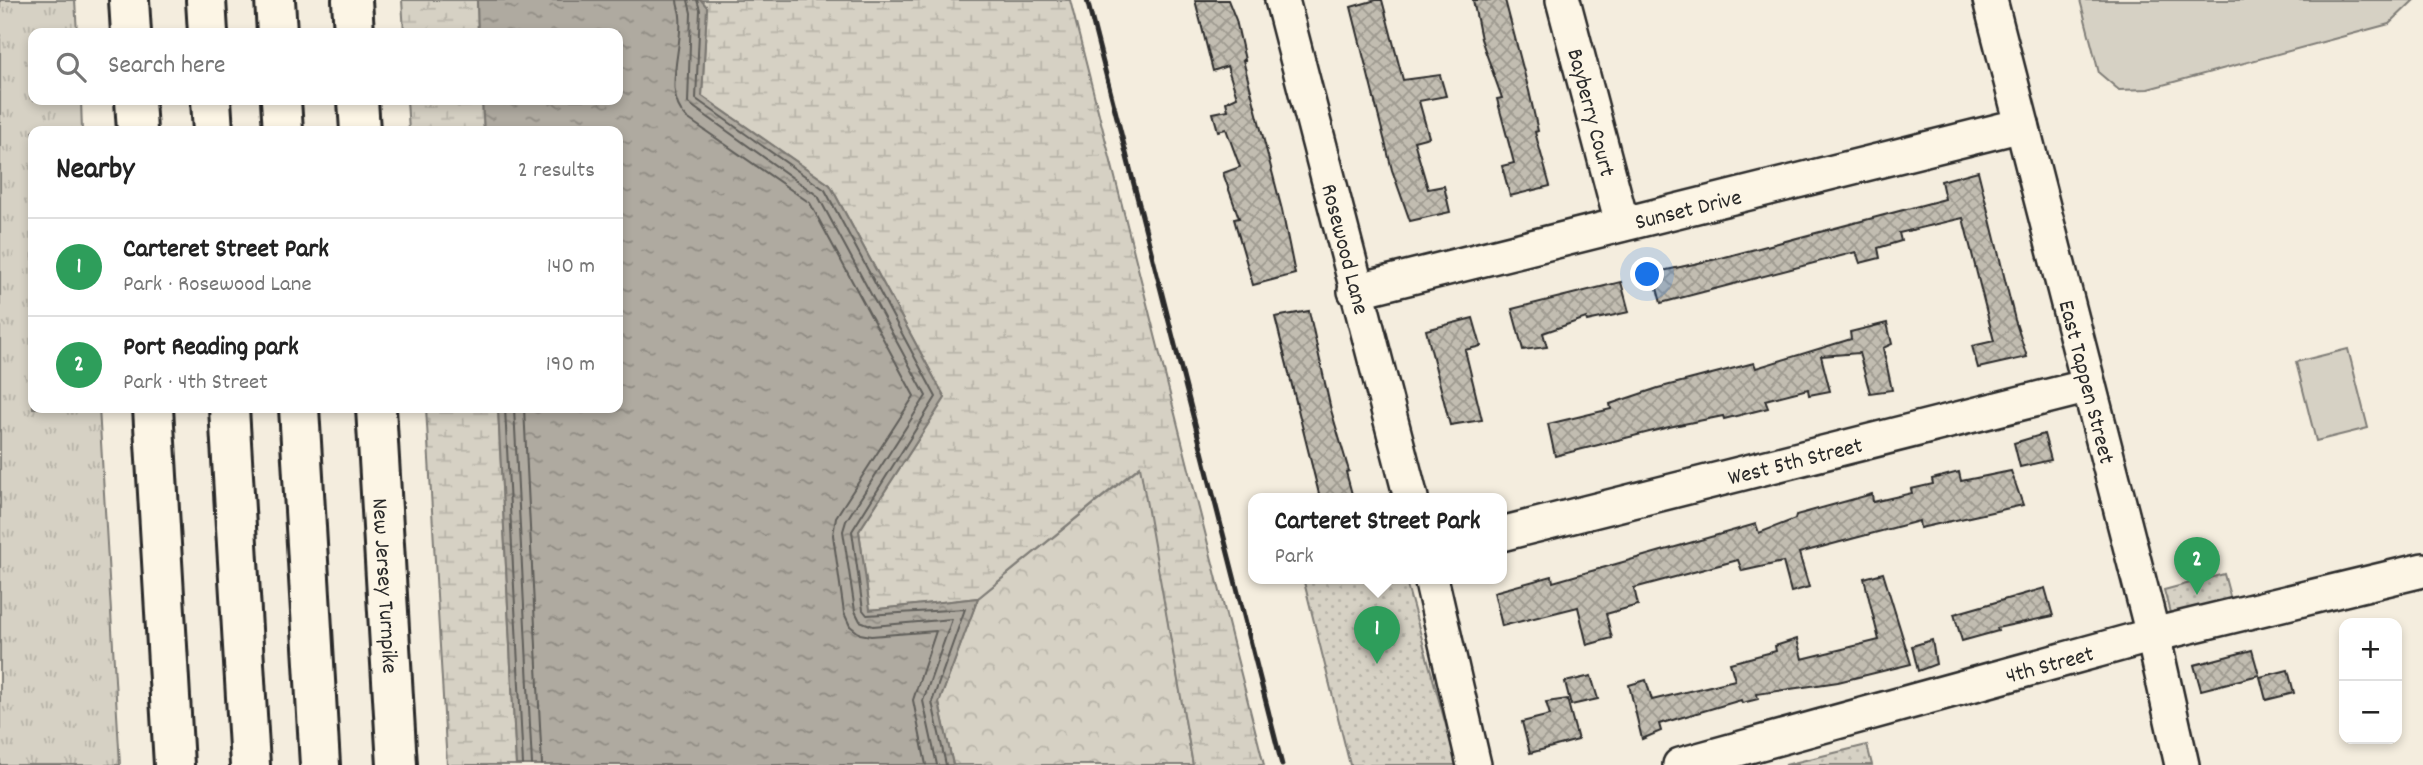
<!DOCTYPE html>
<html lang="en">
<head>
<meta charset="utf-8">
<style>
  :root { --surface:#fff; --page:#f2f2f2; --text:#222; --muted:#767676; --line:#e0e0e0; --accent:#ea580c }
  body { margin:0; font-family:Dekko,sans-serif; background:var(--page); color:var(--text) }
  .controls { position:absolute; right:21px; bottom:21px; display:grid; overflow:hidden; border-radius:14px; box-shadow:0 4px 10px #0003 }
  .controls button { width:63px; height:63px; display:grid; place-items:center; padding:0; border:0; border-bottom:2px solid var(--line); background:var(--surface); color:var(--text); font:35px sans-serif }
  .you { position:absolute; left:1648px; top:275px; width:24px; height:24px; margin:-18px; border:5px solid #fff; border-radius:50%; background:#1a73e8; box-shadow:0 0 0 10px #1a73e833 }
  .badge { display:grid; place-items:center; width:46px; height:46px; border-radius:50%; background:var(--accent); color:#fff; font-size:23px; font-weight:700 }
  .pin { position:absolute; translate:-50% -58px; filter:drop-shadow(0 2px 4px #0008) }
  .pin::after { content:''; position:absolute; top:37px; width:24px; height:21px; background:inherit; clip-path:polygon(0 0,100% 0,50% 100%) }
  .popup { position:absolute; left:1248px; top:493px; width:259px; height:91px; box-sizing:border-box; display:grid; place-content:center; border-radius:14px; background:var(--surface); filter:drop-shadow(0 2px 5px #0005); font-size:23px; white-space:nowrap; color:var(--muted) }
  .popup b { font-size:26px; color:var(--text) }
  .popup::after { content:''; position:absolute; left:50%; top:100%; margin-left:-14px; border:14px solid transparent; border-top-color:var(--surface) }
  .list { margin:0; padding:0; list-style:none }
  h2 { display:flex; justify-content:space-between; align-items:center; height:91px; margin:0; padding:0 28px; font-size:30px }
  h2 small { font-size:23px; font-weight:400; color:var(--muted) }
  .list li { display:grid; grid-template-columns:46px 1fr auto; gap:21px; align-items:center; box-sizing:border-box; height:98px; padding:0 28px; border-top:2px solid var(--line) }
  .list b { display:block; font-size:26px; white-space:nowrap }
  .list p { margin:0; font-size:23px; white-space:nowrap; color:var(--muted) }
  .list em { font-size:23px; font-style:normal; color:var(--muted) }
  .icon { flex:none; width:38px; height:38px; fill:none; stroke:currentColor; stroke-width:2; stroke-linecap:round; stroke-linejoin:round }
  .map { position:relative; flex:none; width:2423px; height:765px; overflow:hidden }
  .search { position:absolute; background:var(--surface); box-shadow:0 4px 10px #0003; left:28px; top:28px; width:595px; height:77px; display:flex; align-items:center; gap:18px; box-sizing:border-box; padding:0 24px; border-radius:14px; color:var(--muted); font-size:26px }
  .panel { position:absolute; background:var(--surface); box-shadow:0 4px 10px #0003; left:28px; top:126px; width:595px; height:287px; border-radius:14px }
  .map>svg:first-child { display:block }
</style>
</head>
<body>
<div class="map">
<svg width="2423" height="765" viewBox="0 0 2423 765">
  <defs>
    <pattern id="grass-tufts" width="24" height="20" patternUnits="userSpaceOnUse" patternTransform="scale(1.75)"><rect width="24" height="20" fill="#d6d1c4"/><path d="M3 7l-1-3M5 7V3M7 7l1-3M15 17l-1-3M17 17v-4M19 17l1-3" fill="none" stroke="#b8b4a9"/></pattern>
    <pattern id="forest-crowns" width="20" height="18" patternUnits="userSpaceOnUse" patternTransform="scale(1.75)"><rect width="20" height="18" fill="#d6d1c4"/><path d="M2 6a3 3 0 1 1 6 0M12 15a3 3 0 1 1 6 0" fill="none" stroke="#b8b4a9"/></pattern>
    <pattern id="wetland-marsh" width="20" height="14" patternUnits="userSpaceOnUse" patternTransform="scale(1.75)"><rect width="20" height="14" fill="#d6d1c4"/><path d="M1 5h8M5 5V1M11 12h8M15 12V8" fill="none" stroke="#b8b4a9"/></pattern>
    <pattern id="park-dots" width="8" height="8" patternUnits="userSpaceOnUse" patternTransform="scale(1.75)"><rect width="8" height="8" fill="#d6d1c4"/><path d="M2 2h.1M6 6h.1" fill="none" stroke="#b8b4a9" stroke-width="1.8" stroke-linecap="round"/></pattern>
    <pattern id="water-ripples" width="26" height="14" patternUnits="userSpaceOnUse" patternTransform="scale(1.75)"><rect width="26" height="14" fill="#afaaa0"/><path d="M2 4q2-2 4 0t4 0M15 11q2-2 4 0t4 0" fill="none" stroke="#8f8b83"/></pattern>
    <pattern id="building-cross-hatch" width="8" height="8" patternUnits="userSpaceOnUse" patternTransform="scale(1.75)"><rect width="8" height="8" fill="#c2bdb1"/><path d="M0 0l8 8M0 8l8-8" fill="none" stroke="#9e9a90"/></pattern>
  </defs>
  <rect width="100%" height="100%" fill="#f4edde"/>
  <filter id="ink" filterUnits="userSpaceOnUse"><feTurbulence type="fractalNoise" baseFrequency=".0143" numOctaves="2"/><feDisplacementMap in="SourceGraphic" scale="14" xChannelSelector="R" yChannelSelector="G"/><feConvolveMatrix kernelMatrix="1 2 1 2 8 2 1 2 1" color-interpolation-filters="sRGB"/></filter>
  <g filter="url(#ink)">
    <path fill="url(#grass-tufts)" stroke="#807e78" stroke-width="2" d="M0,0H75L77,33H33V100H81L82,131H33V408H99L120,765H0Z"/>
    <path fill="url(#forest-crowns)" stroke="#807e78" stroke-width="2" d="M1141,466L1193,765H953L939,703L978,598Z"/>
    <g fill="url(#wetland-marsh)" stroke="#807e78" stroke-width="2">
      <path d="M402,0H477L478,33H404Z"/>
      <path d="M701,0H1070L1264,765H1193L1140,466L978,598L870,610L859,531L945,398L830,185L702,96L707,7Z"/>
      <path d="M407,100H482L484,131H409Z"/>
      <path d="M426,408H498L516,765H447Z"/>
    </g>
    <g fill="url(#park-dots)" stroke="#807e78" stroke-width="2">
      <path d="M2224,574L2231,600L2171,617L2164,590Z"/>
      <path d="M1303,578H1405L1457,765H1350Z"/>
      <path d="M1867,745L1872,765H1785Z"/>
    </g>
    <g fill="#d6d1c4" stroke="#807e78" stroke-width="2">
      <path d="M2080,0H2414L2389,24L2148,89L2119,90L2099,73Z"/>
      <path d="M2348,349L2368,428L2316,441L2296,362Z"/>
    </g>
    <path fill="url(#water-ripples)" stroke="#7a7771" stroke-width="2" d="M477,0H701L707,7L702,96L830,185L945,398L859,531L870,610L978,598L939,703L953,765H516L498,408H618V131H484L482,100H618V33H478Z"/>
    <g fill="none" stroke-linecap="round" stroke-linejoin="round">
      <g stroke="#605e5a" stroke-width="2">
        <path d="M677,0C677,6 680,11 680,16C684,46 661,95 687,118L810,203L914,396L836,517L833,535L844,613L850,626L860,634L871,636L936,631L913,700L926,765"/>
        <path d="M688,0L691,13L688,103L818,196L926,396L846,521L843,531L855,611L860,621L873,626L952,619L923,701L937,765"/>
        <path d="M697,0L700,10L696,99L825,190L936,397L852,531L863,610L867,615L965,609L932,702L946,765"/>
        <path d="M505,408L523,765"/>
        <path d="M514,408L532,765"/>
        <path d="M524,408L542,765"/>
      </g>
    </g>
    <g fill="url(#building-cross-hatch)" stroke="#2b2b2b" stroke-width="2">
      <path d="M1195,0H1228L1236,20L1245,60H1243L1282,210L1295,274L1253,285L1234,219L1239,218L1223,173L1240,167L1226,129L1218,131L1213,113L1228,110L1226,102L1237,97L1227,66L1213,71Z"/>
      <path d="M1376,0H1382L1403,80L1440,75L1446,96L1419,101L1429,137L1414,141L1428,189L1444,186L1450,212L1410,221L1392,170L1351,7Z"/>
      <path d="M1473,0H1505L1529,91L1538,131L1535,132L1550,186L1510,196L1502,166L1514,163L1497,99L1502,98L1481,39Z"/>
      <path d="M1978,171L2015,320L2027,357L1978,368L1972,346L1994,341L1963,218L1899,233L1901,241L1878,248L1880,258L1860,263L1856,252L1661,303L1653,273L1721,258L1945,199L1941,181Z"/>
      <path d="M1621,282L1629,312L1587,321L1586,318L1543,333L1547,347L1523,350L1512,309Z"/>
      <path d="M1309,311L1331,410L1349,471L1346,472L1353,498H1320L1275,317Z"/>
      <path d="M1473,318L1481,346L1465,350L1482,420L1450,425L1426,330Z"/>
      <path d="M1887,323L1892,344L1883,348L1892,390L1870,393L1859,353L1821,356L1830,391L1809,395L1808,389L1765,400L1768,408L1724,419L1723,416L1669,427L1555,456L1548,424L1611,409L1610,404L1658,388L1754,363L1756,368L1851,339L1850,332Z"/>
      <path d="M2044,434L2051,460L2020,467L2014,443Z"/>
      <path d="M2011,471L2023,505L1920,528L1919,521L1799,553L1809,587L1791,592L1783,562L1742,571L1738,560L1634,588L1638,605L1606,614L1612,638L1587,645L1578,607L1502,626L1494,592L1552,576L1553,582L1756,524L1759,533L1795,519L1796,515L1872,494L1873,502L1912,493L1911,489L1933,484L1932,479L1959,472L1961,481Z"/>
      <path d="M1883,573L1911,664L1838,682L1757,694L1758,699L1742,703L1741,700L1659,724L1661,731L1642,739L1629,685L1646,680L1652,700L1735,680L1730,663L1776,651L1775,646L1797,639L1802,659L1879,640L1864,578Z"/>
      <path d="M2045,588L2053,616L1997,628L1998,631L1962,641L1954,614Z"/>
      <path d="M1932,640L1936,664L1918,671L1912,646Z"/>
      <path d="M2252,650L2259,675L2201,690L2194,665Z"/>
      <path d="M2288,670L2294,693L2266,700L2260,677Z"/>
      <path d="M1591,676L1598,699L1571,705L1565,682Z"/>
      <path d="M1567,699L1578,740L1530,753L1522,722L1550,715L1546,702Z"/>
    </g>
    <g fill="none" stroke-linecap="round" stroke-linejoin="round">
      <defs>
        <g id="minor">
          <path id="s1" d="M1282,0L1411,498"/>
          <path id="s2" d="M1563,0L1622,224"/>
          <path id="s3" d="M1990,0L2153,635L2182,765"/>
          <path id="s4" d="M1355,291L2022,125"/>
          <path id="s5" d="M1501,534L2089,386"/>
          <path d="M1431,578L1474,765"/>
          <path id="s6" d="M1680,765L2153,635L2423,570"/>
        </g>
        <g id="highway">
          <path d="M129,0L131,33"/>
          <path d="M206,0L208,33"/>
          <path d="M275,0L277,33"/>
          <path d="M352,0L354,33"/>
          <path d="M135,100L137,131"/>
          <path d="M211,100L213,131"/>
          <path d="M281,100L283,131"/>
          <path d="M358,100L360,131"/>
          <path d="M153,408L174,765"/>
          <path d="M229,408L250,765"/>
          <path d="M299,408L320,765"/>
          <path id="s7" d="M376,408L397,765"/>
        </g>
      </defs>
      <use href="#minor" stroke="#2b2b2b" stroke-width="38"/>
      <use href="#highway" stroke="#2b2b2b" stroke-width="44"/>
      <use href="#minor" stroke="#fcf5e5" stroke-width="33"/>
      <use href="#highway" stroke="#fcf5e5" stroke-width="38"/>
      <path stroke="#2b2b2b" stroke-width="5" d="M1087,0L1282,765"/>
    </g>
  </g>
  <g text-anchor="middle" stroke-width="6" stroke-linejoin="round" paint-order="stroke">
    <g font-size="23" fill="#2b2b2b" stroke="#fcf5e5">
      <text dy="8" stroke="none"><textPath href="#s2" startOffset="116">Bayberry Court</textPath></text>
      <text dy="8" stroke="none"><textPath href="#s4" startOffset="343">Sunset Drive</textPath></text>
      <text dy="8" stroke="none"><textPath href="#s1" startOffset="257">Rosewood Lane</textPath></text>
      <text dy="8" stroke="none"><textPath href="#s3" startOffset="394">East Tappen Street</textPath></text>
      <text dy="8" stroke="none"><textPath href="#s5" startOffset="303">West 5th Street</textPath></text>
      <text dy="8" stroke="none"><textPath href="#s7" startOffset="178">New Jersey Turnpike</textPath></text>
      <text dy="8" stroke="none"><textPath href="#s6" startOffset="383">4th Street</textPath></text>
    </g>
  </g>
</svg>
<div class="controls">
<button>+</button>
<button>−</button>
</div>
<div class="you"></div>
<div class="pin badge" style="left:1377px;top:664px;background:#2e9e5b">1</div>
<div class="popup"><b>Carteret Street Park</b>Park</div>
<div class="pin badge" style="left:2197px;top:595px;background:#2e9e5b">2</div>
<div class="search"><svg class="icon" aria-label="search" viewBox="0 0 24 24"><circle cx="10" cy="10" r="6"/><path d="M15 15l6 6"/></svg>Search here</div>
<section class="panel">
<h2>Nearby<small>2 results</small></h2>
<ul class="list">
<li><span class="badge" style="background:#2e9e5b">1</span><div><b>Carteret Street Park</b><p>Park · Rosewood Lane</p></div><em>140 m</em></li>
<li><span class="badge" style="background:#2e9e5b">2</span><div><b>Port Reading park</b><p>Park · 4th Street</p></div><em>190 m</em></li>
</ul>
</section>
</div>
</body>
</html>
